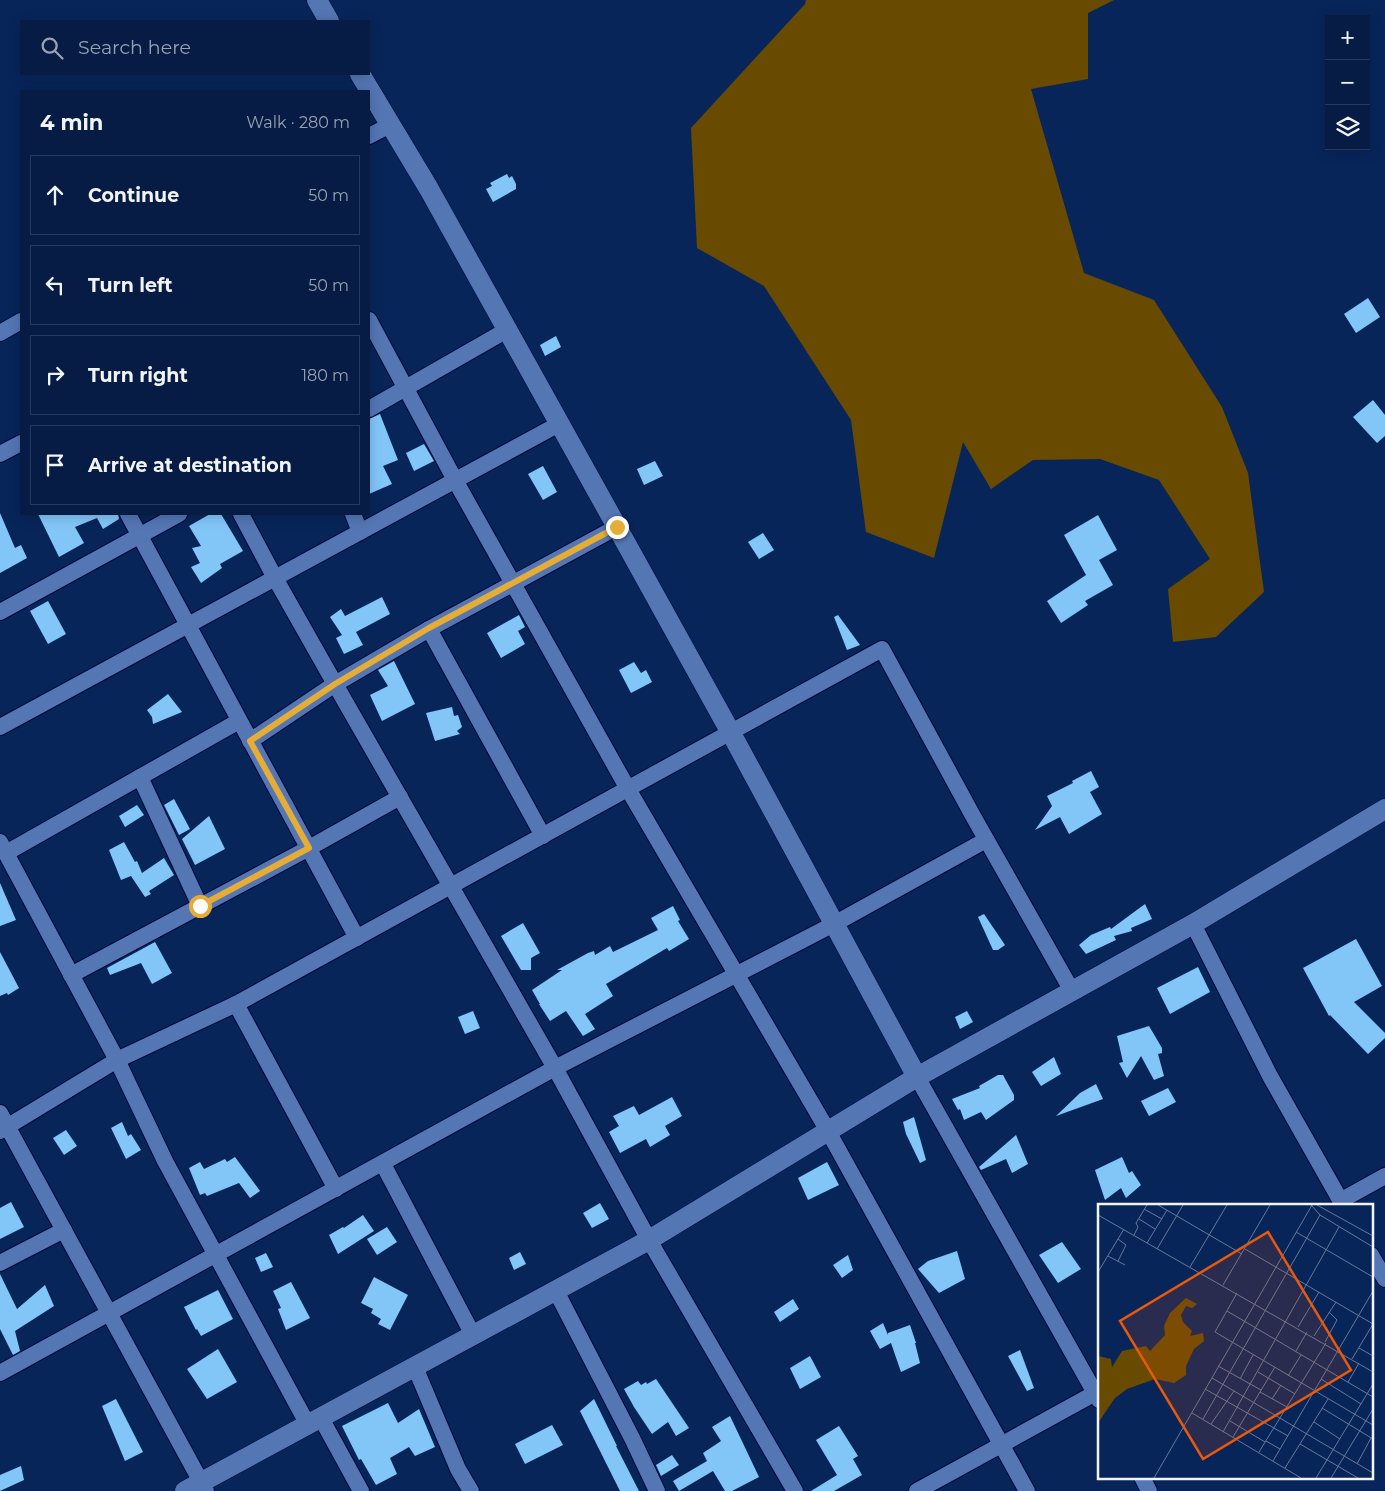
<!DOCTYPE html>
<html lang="en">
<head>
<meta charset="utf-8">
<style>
  :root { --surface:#061c44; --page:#0f254b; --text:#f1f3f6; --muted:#98a1b2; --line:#273a5d }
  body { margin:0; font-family:Montserrat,sans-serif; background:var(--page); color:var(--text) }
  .controls { position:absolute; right:15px; top:15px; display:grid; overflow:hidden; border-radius:0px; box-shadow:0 2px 12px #0003 }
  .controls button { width:45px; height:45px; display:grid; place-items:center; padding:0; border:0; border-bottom:1px solid var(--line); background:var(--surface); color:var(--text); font:25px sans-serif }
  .stop { position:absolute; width:15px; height:15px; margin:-11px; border:4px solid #e6ad36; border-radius:50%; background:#fff }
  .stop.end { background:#e6ad36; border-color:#fff; box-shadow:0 1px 5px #0008 }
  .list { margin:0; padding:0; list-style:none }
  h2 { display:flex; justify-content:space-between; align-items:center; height:65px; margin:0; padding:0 20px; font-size:21px }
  h2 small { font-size:16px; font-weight:400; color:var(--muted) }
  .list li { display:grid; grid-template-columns:32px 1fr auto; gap:15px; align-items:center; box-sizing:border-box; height:80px; margin:0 10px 10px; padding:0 10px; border:1px solid var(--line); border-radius:0px }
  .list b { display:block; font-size:19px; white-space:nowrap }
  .list em { font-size:16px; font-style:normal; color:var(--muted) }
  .icon { flex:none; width:28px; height:28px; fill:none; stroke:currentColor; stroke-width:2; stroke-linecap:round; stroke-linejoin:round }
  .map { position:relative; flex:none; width:1385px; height:1491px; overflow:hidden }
  .search { position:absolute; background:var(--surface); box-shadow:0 2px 12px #0003; left:20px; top:20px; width:350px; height:55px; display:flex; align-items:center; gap:12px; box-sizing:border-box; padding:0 18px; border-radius:0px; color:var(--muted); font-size:19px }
  .panel { position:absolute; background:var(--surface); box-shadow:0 2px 12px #0003; left:20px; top:90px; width:350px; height:425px; border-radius:0px }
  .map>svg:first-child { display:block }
</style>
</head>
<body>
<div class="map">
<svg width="1385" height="1491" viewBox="0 0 1385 1491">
  <rect width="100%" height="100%" fill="#08255a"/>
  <path fill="#684a01" d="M806,0H1114L1088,13V79L1031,89L1084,273L1154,300L1222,407L1248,473L1264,592L1216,637L1173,642L1168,589L1210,559L1159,480L1100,459L1033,460L991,489L963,442L934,558L866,532L851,420L764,286L697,248L691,128L805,4Z"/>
  <g fill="#82c6f8">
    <path d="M507,174L509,178L512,176L516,184V189L493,202L486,189L492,186L490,183Z"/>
    <path d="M1368,298L1380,317L1356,333L1344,314Z"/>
    <path d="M556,336L561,347L545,356L540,345Z"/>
    <path d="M1373,400L1385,415V436L1377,443L1353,417Z"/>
    <path d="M380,414L398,460L383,466L392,484L369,494V419Z"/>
    <path d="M424,444L434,461L414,471L406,453Z"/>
    <path d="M655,461L663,476L644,485L637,469Z"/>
    <path d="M543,466L557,492L543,500L528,474Z"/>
    <path d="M0,513L15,548L21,545L27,558L0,573Z"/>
    <path d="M38,514H118L119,519L103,529L97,518L75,527L84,543L59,557Z"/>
    <path d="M210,514H221L243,551L220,564L222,568L201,583L191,567L200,563L192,548L201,546L189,526Z"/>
    <path d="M1098,515L1117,550L1099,560L1113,585L1085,601L1088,605L1061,623L1047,601L1086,575L1064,535Z"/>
    <path d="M763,533L774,550L759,559L748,542Z"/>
    <path d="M382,597L390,614L356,632L363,645L344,654L336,638L342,635L330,617L341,609L345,616Z"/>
    <path d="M48,601L66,634L48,644L30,611Z"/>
    <path d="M519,615L525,627L518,631L525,644L501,658L487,633Z"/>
    <path d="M838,615L860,645L847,650L834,617Z"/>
    <path d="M394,661L415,704L382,721L370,695L388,686L378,670Z"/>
    <path d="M634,662L641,673L646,670L652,682L631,693L619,670Z"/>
    <path d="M168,694L182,712L153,724L152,717L147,710Z"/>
    <path d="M452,707L454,716L458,715L462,727L457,731L460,734L435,741L426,713Z"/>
    <path d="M1091,771L1099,787L1090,792L1102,814L1069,834L1060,817L1035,830L1052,806L1047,796L1073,783L1072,781Z"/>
    <path d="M174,799L190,829L179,835L164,805Z"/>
    <path d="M137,805L144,815L125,827L119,816Z"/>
    <path d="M209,816L225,849L195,865L182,839Z"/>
    <path d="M124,842L135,862L137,861L142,873L164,858L174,875L149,891L151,894L145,897L131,876L121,880L109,850Z"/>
    <path d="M0,883L16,920L0,926Z"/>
    <path d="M1145,904L1152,919L1131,928L1132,931L1114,936L1116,940L1086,954L1079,945L1091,935L1110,927L1111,929Z"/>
    <path d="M673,906L680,920L678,921L689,939L669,951L667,948L606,984L613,996L585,1014L595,1029L583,1036L566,1011L550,1021L539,1004H540L532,990L562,970H557L588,953L594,951L595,955L610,946L613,952L658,930L651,918Z"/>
    <path d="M984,914L1005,945L998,950H993L978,917Z"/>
    <path d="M523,923L540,953L531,958V970H521L501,936Z"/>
    <path d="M1356,939L1382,986L1354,1002L1385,1033V1038L1368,1054L1330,1015L1329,1016L1303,968Z"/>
    <path d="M155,942L172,973L152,984L141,963L110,975L107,968Z"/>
    <path d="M0,952L19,988L8,995L7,993L0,996Z"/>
    <path d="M1198,967L1210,992L1170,1014L1157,988Z"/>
    <path d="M473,1011L480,1028L465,1034L458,1017Z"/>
    <path d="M967,1011L973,1022L960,1029L955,1017Z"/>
    <path d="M1149,1026L1162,1048V1053L1158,1054L1164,1076L1154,1080L1141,1056L1127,1078L1119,1063L1123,1062L1117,1036Z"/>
    <path d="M1054,1057L1061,1074L1041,1086L1032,1072Z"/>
    <path d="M998,1075H1003L1014,1095V1100L986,1120L981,1112L964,1120L960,1109L958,1110L952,1099L980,1088L979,1086Z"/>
    <path d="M1096,1084L1103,1099L1056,1116L1080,1093Z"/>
    <path d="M1168,1088L1176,1102L1149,1116L1141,1101Z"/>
    <path d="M672,1097L682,1116L665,1126L670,1135L650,1147L646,1139L620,1153L609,1132L619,1126L613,1116L634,1106L639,1115Z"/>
    <path d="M914,1117L926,1160L920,1163L906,1134L903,1122Z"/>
    <path d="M122,1122L128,1136L131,1134L141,1150L126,1159L111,1128Z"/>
    <path d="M66,1130L77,1146L64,1155L53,1138Z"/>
    <path d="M1016,1135L1028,1164L1012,1173L1006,1159L981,1170L979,1167Z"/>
    <path d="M235,1157L260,1191L250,1198L239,1183L207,1196L205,1193L200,1195L189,1168L200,1162L204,1169L225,1159L227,1162Z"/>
    <path d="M1122,1157L1129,1173L1132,1171L1141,1185L1126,1198L1121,1188L1105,1200L1095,1170Z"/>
    <path d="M827,1162L839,1185L808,1200L798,1178Z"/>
    <path d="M11,1202L24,1227L0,1239V1208Z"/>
    <path d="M600,1203L609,1219L592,1228L583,1213Z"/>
    <path d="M363,1215L374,1231L338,1254L329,1235L343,1227L344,1228Z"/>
    <path d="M387,1227L397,1242L377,1255L367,1239Z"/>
    <path d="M1062,1242L1081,1269L1058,1283L1039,1255Z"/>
    <path d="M957,1251L965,1279L939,1293L918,1269L928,1261Z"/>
    <path d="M520,1252L526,1264L514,1270L509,1258Z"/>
    <path d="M266,1253L273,1267L261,1272L255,1258Z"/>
    <path d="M848,1255L853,1270L842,1278L833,1265Z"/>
    <path d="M0,1274L17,1309L45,1285L54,1306L15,1331L20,1351L13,1355L0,1329Z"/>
    <path d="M374,1277L408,1295L390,1330L378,1324L381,1319L371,1313L373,1309L361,1303Z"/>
    <path d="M291,1282L310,1318L286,1330L278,1309L281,1308L273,1291Z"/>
    <path d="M218,1290L233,1319L201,1336L197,1329L196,1330L184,1307Z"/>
    <path d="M793,1299L799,1309L780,1322L774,1312Z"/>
    <path d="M883,1323L888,1335V1333L910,1325L916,1343H915L920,1363L901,1372L891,1343L880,1349L870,1331Z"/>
    <path d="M218,1349L237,1382L207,1399L187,1369Z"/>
    <path d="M1020,1350L1034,1388L1027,1391L1008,1356Z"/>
    <path d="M810,1356L821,1377L800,1389L790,1368Z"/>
    <path d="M656,1379L689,1428L676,1436L668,1422L652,1434L634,1407L624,1389L638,1381L641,1385L646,1382L647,1384Z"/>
    <path d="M116,1399L143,1452L125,1461L102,1406Z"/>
    <path d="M594,1399L617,1446H616L639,1491H620L580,1411Z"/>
    <path d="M388,1403L398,1423L419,1409L435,1447L415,1456L409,1447L390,1458L397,1474L376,1485L361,1459L359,1460L342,1426Z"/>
    <path d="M730,1416L759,1477L732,1491H725L713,1471L679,1491L673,1481L707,1461L703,1453L721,1441L712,1427Z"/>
    <path d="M552,1425L563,1445L525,1464L515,1444Z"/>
    <path d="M839,1426L858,1456L853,1459L862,1475L834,1491H811L837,1475L816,1440Z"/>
    <path d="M672,1455L679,1465L661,1476L656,1465Z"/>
    <path d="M21,1466L24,1480L0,1491V1475Z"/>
  </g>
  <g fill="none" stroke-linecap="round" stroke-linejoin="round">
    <defs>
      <g id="minor">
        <path d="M369,136L390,125"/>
        <path d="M369,320L455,480L628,789L828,1131L1027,1491"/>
        <path d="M0,333L21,321"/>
        <path d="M369,409L507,330"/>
        <path d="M0,454L21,443"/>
        <path d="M128,514L357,938"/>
        <path d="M241,514L275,578L335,684L555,1068L649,1240L795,1491"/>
        <path d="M353,514L360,532"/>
        <path d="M0,612L179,514"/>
        <path d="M429,629L543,836"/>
        <path d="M0,727L559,424"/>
        <path d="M250,741L335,684L429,629L617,527"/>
        <path d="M140,777L200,906"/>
        <path d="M0,842L117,1060L165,1161L308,1425"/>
        <path d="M6,853L239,721"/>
        <path d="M1193,924L1270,1076L1343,1205"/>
        <path d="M71,975L309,848L400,797"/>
        <path d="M236,1004L336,1189"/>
        <path d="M917,1077L1099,1400"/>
        <path d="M0,1113L206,1491"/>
        <path d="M0,1131L117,1060L236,1004L882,649L973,816L1072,991"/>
        <path d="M383,1164L473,1335"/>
        <path d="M1340,1201L1385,1176"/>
        <path d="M1371,1255L1385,1279"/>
        <path d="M0,1263L64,1230"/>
        <path d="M556,1291L632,1438L657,1491"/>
        <path d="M415,1367L458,1469L471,1491"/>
        <path d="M0,1373L555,1068L834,924L986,840"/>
        <path d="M321,1418L361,1491"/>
        <path d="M1142,1477L1149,1491"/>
        <path d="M917,1491L1099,1391"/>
      </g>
      <g id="tertiary">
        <path d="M317,0L329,21"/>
        <path d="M360,74L429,189L617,527L731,733L917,1077"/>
        <path d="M185,1491L649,1240L917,1077L1193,924L1385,809"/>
      </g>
    </defs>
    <use href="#minor" stroke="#00083d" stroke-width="18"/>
    <use href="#tertiary" stroke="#00083d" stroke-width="21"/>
    <use href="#minor" stroke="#5476b3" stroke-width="16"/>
    <use href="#tertiary" stroke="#5476b3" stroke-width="20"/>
  </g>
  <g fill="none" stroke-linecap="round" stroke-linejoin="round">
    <path stroke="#e6ad36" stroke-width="6" d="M200,906L309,848L250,741L335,684L429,628L617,527"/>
  </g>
  <g transform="translate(1098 1204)">
    <rect width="275" height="275" fill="#08255a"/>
    <path d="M88,94L99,100L94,104L88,102L83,111L85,118L94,127L92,132L105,129L106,137L96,145L88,162V171L76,179L57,175L29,185L17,194L0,219V152L13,155L14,163L24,147L48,142L52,147L67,131L66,122L72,109Z" fill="#684a01"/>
    <path fill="none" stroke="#65789b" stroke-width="1" d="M60,1L144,50M213,1L222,11L275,43M219,1L275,32M46,5L64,15M0,11L275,168M41,15L57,25M198,28L275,73M36,31L40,23L38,19L49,1M49,39L69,6M59,45L85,1M147,45L275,120M10,52L27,61M20,57L28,41L20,35M92,63L129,1M0,68L26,25M125,81L172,1M139,89L117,128L275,221M129,107L275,193M200,123L221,88M216,132L238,98M227,138L239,116L231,108M261,144L275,152M198,147L209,128M254,155L275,120M120,162L163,186M160,168L197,190M190,172L203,151M114,174L275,269M142,175L155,151M223,175L263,200M250,178L261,159M107,185L190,232M162,188L189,203M174,195L183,181M224,204L275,235M94,209L203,274M105,215L222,11M132,217L167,238M216,218L242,235M113,220L136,187M125,228L241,23M135,233L177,163M168,237L182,245M202,240L260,274M161,248L228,139M175,257L275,87M259,260L273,234M187,264L230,195M56,274L214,1M218,274L275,180M233,274L275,205"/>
    <path fill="#e8590c" fill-opacity="0.15" stroke="#e8590c" stroke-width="2.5" d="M170,28L253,166L105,255L22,117Z"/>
    <rect width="275" height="275" fill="none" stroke="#f1f5fc" stroke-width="2.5"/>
  </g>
</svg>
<div class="controls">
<button>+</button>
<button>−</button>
<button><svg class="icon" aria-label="layers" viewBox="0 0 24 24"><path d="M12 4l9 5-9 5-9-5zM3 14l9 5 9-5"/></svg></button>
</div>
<div class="stop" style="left:200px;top:906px"></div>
<div class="stop end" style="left:617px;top:527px"></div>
<div class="search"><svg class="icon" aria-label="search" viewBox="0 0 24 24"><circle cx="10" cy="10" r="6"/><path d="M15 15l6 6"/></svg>Search here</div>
<section class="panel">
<h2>4 min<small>Walk · 280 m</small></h2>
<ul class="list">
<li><svg class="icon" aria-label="ahead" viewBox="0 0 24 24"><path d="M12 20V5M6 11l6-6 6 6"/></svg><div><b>Continue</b></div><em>50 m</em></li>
<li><svg class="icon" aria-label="left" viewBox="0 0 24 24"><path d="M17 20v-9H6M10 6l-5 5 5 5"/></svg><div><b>Turn left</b></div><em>50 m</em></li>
<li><svg class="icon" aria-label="right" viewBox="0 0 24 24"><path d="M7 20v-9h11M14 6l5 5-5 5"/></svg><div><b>Turn right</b></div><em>180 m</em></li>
<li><svg class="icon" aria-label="arrive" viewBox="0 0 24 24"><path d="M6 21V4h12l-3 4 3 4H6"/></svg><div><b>Arrive at destination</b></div></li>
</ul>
</section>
</div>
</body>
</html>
